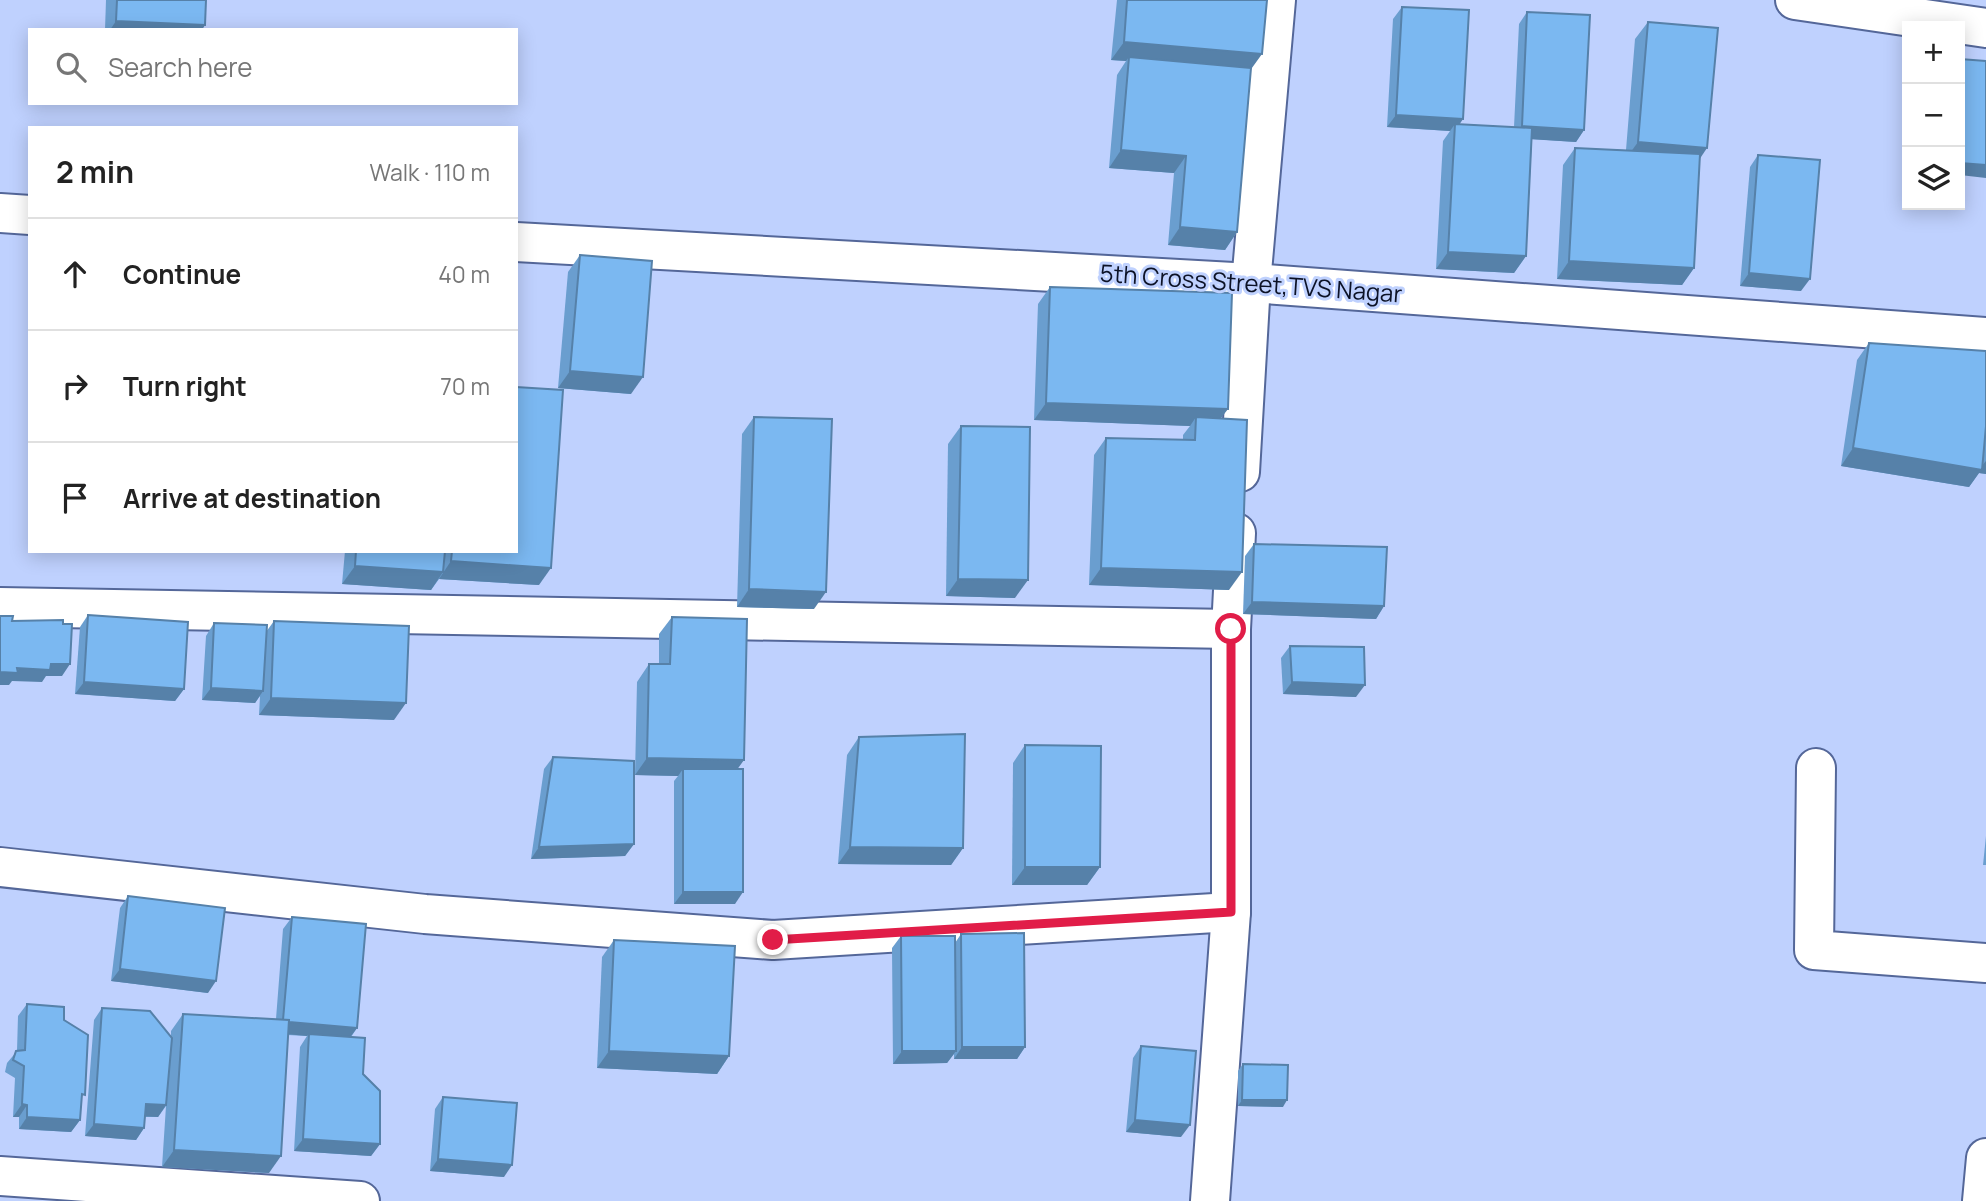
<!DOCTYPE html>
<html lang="en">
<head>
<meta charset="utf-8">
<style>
  :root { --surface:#fff; --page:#f2f2f2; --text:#222; --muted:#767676; --line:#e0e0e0 }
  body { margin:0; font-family:Manrope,sans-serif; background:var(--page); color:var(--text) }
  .controls { position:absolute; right:21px; top:21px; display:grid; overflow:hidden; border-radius:0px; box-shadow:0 4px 18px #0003 }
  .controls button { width:63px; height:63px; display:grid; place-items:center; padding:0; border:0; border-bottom:2px solid var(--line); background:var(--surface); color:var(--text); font:35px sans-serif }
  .stop { position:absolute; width:21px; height:21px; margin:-16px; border:5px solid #e11d48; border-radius:50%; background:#fff }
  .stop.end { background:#e11d48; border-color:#fff; box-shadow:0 2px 7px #0008 }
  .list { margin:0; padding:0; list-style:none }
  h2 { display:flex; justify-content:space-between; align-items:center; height:91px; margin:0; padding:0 28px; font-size:30px }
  h2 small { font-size:23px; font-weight:400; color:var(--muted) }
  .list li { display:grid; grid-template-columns:46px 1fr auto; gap:21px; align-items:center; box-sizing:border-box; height:112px; padding:0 28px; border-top:2px solid var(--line) }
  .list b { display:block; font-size:26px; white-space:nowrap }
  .list em { font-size:23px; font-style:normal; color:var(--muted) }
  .icon { flex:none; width:38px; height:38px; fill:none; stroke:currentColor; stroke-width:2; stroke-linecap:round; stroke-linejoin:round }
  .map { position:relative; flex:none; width:1986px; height:1201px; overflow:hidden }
  .search { position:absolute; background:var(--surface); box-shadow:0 4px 18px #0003; left:28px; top:28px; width:490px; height:77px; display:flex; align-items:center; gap:18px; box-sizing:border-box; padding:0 24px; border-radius:0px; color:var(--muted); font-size:26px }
  .panel { position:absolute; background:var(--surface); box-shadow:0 4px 18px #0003; left:28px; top:126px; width:490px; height:427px; border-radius:0px }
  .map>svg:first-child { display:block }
</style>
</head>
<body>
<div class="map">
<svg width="1986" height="1201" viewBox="0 0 1986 1201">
  <rect width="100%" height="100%" fill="#bfd1fe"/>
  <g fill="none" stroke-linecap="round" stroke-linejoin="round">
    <defs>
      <g id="minor">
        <path d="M1795,0L1986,28"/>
        <path d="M0,213L30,215"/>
        <path d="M516,242L1251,283L1986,337"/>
        <path d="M1240,472L1251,283L1276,0"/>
        <path d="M0,607L1231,629"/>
        <path d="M1816,768L1814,950L1986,963"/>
        <path d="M0,867L425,914L773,940L1231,912"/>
        <path d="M0,1176L360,1201"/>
        <path d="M1210,1201L1231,912V629L1236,533"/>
        <path d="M1982,1201L1986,1158"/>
      </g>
    </defs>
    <use href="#minor" stroke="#546799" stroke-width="42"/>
    <use href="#minor" stroke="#fff" stroke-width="38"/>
  </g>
  <g fill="#6a9ecf">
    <path d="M106,0H206L202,30H105Z"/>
    <path d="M1117,0H1267L1251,70L1237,232L1225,250L1168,245L1174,173L1109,168L1117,75L1126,61L1111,60Z"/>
    <path d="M1402,7L1460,124L1514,127L1519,24L1527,12L1584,130L1576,142L1532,139L1526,256L1514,273L1436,269L1443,141L1450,131L1387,127L1393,19Z"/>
    <path d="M1648,22L1700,159L1694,268L1682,285L1557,279L1563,165L1575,148L1626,150L1635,39Z"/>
    <path d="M1758,155L1801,291L1740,286L1750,167Z"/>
    <path d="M580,255L631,394L558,388L568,272Z"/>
    <path d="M1050,287L1221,418L1229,590L1089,585L1094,455L1106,438L1183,440V435L1190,426L1034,420L1038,304Z"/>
    <path d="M1869,343L1986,351V474L1979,473L1969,487L1841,466L1857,360Z"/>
    <path d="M754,417L814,609L737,607L742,434Z"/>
    <path d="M961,426L1015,598L946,596L948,444Z"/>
    <path d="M1254,544L1384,606L1376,619L1243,614L1245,556Z"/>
    <path d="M345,551H516L539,585L439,579L431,590L342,584Z"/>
    <path d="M88,615L184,689L175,701L75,694L80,627Z"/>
    <path d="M672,617L737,769L735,904H674V781L678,776L635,775L637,682L649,664H659V634Z"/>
    <path d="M274,621L394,720L259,715L260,696L255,703L202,700L206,636L214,623L266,632Z"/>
    <path d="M1290,646L1356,697L1283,694L1281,658Z"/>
    <path d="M859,737L963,848L951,865L838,864L847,755Z"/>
    <path d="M1025,745L1100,867L1087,885H1012L1013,763Z"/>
    <path d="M553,757L634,844L625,856L531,859L544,769Z"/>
    <path d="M1986,836V865H1983Z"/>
    <path d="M128,896L208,993L111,981L120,908Z"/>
    <path d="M292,917L357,1028L351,1037L363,1074L380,1144L371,1156L294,1151L300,1047L307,1036L288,1035L269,1173L162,1167L166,1106L158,1117H145L144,1128L136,1140L85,1136L94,1020L102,1008L171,1037V1031L183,1014L276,1019L283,929Z"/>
    <path d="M961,934L1025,1047L1017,1059H954V1054L947,1063L893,1064L892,948L901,936L955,943Z"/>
    <path d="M614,940L729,1056L717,1074L597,1068L602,957Z"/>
    <path d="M27,1004L64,1020L81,1100L80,1120L71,1132L19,1129V1117H13L15,1078L5,1072L7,1063L17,1051L18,1016Z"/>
    <path d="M1141,1046L1181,1137L1126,1132L1133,1058Z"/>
    <path d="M1243,1064L1283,1107L1238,1106V1071Z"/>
    <path d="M443,1097L504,1177L430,1171L435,1109Z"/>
  </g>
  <g fill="#5681a9">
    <path d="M116,21L205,25L202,30H110Z"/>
    <path d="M1124,42L1262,54L1249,72L1129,57L1126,61L1111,60Z"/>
    <path d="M1396,115L1463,119L1455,131V124L1450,131L1387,127Z"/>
    <path d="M1522,126L1584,130L1576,142L1513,138Z"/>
    <path d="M1638,142L1707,148L1695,166L1625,160Z"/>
    <path d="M1121,150L1186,156L1174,173L1109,168Z"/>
    <path d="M1960,163L1986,165V178L1960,175Z"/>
    <path d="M1180,227L1237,232L1225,250L1168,245Z"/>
    <path d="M1448,252L1526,256L1514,273L1436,269Z"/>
    <path d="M1569,261L1694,268L1682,285L1557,279Z"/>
    <path d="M1749,273L1810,279L1801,291L1740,286Z"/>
    <path d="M570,371L643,377L631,394L558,388Z"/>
    <path d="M1046,403L1228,409L1215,426L1196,417L1190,426L1034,420Z"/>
    <path d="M1853,448L1979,469L1986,461V474L1979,473L1969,487L1841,466Z"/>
    <path d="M451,561L551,568L539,585L439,579Z"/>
    <path d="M355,566L443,572L431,590L342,584Z"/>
    <path d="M1101,568L1242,572L1229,590L1089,585Z"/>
    <path d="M958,579L1028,580L1015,598L946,596Z"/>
    <path d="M749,589L826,592L814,609L737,607Z"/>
    <path d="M1252,602L1384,606L1376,619L1243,614Z"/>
    <path d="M51,664H70L62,676H46L42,682L12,681L9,685H0V672Z"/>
    <path d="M84,682L184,689L175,701L75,694Z"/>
    <path d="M1292,682L1365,685L1356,697L1283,694Z"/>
    <path d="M211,688L263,691L255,703L202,700Z"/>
    <path d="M271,698L406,703L394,720L259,715Z"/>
    <path d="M647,758L744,760L731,778L683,769L678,776L635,775Z"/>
    <path d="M634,844L625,856L531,859L539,847Z"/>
    <path d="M850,847L963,848L951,865L838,864Z"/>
    <path d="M1025,867H1100L1087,885H1012Z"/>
    <path d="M683,892H743L735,904H674Z"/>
    <path d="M120,969L216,981L208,993L111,981Z"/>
    <path d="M283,1021L357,1028L348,1040L309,1034L307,1036L275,1033Z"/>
    <path d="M962,1047H1025L1017,1059H954Z"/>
    <path d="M609,1051L729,1056L717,1074L597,1068Z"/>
    <path d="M902,1051H956L947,1063L893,1064Z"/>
    <path d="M1242,1100H1287L1283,1107L1238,1106Z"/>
    <path d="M22,1104L27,1105L19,1117H13Z"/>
    <path d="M146,1104L166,1105L158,1117L138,1116Z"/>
    <path d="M27,1117L80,1120L71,1132L19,1129Z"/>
    <path d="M1135,1120L1190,1125L1181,1137L1126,1132Z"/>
    <path d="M94,1124L144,1128L136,1140L85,1136Z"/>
    <path d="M303,1139L380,1144L371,1156L294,1151Z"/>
    <path d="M174,1150L281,1156L269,1173L162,1167Z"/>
    <path d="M438,1159L512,1165L504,1177L430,1171Z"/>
  </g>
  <g fill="#7bb8f1" stroke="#5681a9" stroke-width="2">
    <path d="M117,0H206L205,25L116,21Z"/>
    <path d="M1127,0H1267L1262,54L1124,42Z"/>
    <path d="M1402,7L1469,10L1463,119L1396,115Z"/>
    <path d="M1527,12L1590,15L1584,130L1522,126Z"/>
    <path d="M1648,22L1718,28L1707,148L1638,142Z"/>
    <path d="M1129,57L1251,68L1237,232L1180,227L1186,156L1121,150Z"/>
    <path d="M1960,59L1986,61V165L1960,163Z"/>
    <path d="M1455,124L1532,128L1526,256L1448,252Z"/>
    <path d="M1575,148L1700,154L1694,268L1569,261Z"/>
    <path d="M1758,155L1820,160L1810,279L1749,273Z"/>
    <path d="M580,255L652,261L643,377L570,371Z"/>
    <path d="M1050,287L1232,293L1228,409L1046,403Z"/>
    <path d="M1869,343L1986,351V426L1982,470L1853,448Z"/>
    <path d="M516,387L563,390L551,568L451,561L452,551H516Z"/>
    <path d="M754,417L832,419L826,592L749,589Z"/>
    <path d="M1196,417L1247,420L1242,572L1101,568L1106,438L1195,440Z"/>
    <path d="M961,426L1030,427L1028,580L958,579Z"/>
    <path d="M1254,544L1387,547L1384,606L1252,602Z"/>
    <path d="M356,551H445L443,572L355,566Z"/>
    <path d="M88,615L188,622L184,689L84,682Z"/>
    <path d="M0,616H13L12,621L63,620V624H72L70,664H51L50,670L17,668L18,673L0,672Z"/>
    <path d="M672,617L747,619L744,760L647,758L649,664H670Z"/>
    <path d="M274,621L409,626L406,703L271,698Z"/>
    <path d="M214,623L267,625L263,691L211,688Z"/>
    <path d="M1290,646L1364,647L1365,685L1292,682Z"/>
    <path d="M965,734L963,848L850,847L859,737Z"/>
    <path d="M1025,745L1101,746L1100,867H1025Z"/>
    <path d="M553,757L634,761V844L539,847Z"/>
    <rect x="683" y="769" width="60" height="123"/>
    <path d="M128,896L225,908L216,981L120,969Z"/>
    <path d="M292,917L366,924L357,1028L289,1022V1020H283Z"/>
    <path d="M1024,933L1025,1047H962L961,934Z"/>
    <path d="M901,936H955L956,1051H902Z"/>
    <path d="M614,940L735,946L729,1056L609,1051Z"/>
    <path d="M27,1004L64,1007V1020L88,1035L85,1095L82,1094L80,1120L27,1117V1105L22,1104L24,1066L13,1060L16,1051L25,1050Z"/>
    <path d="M102,1008L150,1011L172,1038L166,1105L146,1104L144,1128L94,1124Z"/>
    <path d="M183,1014L289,1020L281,1156L174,1150Z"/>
    <path d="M309,1034L365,1038L363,1074L380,1091V1144L303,1139Z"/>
    <path d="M1141,1046L1196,1051L1190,1125L1135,1120Z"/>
    <path d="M1243,1064L1288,1065L1287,1100H1242Z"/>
    <path d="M443,1097L517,1103L512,1165L438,1159Z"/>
  </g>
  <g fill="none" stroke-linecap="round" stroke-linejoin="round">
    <path stroke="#e11d48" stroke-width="9" d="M773,940L1231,912V629"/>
  </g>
  <g text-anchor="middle" stroke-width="6" stroke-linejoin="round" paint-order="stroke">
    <g font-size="24" fill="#0c1226" stroke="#bfd1fe">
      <text transform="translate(1251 284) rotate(4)" y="8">5th Cross Street,TVS Nagar</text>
    </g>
  </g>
</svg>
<div class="controls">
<button>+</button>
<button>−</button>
<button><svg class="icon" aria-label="layers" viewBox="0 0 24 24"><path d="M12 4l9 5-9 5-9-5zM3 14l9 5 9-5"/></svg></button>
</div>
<div class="stop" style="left:1231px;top:629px"></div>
<div class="stop end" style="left:773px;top:940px"></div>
<div class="search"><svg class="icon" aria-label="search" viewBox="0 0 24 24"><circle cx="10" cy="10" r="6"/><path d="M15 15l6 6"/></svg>Search here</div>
<section class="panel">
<h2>2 min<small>Walk · 110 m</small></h2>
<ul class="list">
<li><svg class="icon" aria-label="ahead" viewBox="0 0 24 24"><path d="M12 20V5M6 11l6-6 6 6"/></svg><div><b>Continue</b></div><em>40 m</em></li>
<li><svg class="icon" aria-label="right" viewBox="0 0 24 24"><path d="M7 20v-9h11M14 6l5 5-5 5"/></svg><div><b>Turn right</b></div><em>70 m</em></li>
<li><svg class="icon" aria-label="arrive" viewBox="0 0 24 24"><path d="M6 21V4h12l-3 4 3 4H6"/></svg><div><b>Arrive at destination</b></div></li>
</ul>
</section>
</div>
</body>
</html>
